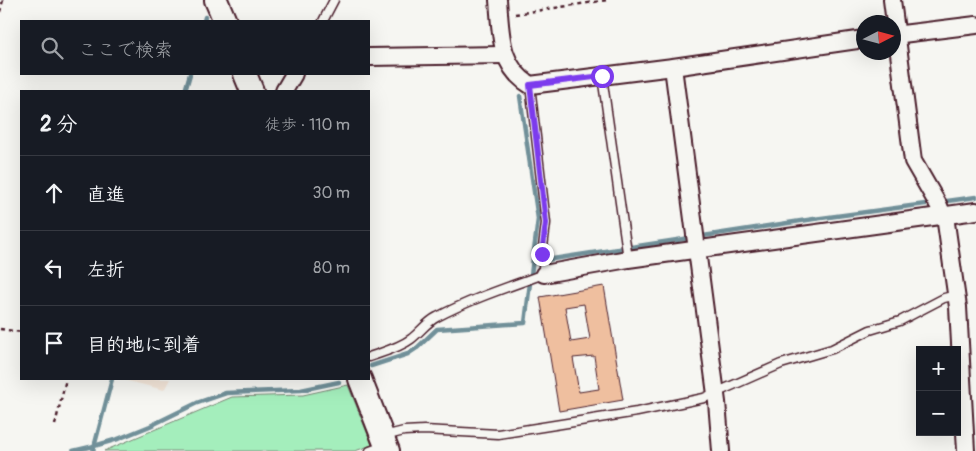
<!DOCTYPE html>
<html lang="ja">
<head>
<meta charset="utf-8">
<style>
  :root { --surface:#171b24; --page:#20242c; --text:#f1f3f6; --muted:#9ea1a6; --line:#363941 }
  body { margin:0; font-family:Pangolin,"Klee One",sans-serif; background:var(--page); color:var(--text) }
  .controls { position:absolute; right:15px; bottom:15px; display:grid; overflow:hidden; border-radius:0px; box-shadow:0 5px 20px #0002 }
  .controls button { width:45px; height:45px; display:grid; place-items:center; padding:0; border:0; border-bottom:1px solid var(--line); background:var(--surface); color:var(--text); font:25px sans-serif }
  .compass { position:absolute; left:856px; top:15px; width:45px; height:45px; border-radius:50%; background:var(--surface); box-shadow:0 5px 20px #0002; rotate:84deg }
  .stop { position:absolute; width:15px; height:15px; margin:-11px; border:4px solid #7c3aed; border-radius:50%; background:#fff }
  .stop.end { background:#7c3aed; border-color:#fff; box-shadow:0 1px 5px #0008 }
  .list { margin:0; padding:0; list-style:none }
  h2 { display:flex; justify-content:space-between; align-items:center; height:65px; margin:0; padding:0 20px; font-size:21px }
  h2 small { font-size:16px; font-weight:400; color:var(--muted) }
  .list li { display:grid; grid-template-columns:32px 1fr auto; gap:15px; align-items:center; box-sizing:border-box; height:75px; padding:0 20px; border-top:1px solid var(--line) }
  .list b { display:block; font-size:19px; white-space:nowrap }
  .list em { font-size:16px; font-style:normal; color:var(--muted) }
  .icon { flex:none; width:28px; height:28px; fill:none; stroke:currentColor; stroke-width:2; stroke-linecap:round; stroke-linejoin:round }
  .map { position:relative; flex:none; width:976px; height:451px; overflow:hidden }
  .search { position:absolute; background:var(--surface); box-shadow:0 5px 20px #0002; left:20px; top:20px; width:350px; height:55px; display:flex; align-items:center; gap:12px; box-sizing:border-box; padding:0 18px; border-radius:0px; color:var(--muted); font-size:19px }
  .panel { position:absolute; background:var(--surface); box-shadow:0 5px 20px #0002; left:20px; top:90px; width:350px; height:290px; border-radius:0px }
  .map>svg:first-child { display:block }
</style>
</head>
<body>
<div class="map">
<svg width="976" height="451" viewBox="0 0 976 451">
  <rect width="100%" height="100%" fill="#f6f6f2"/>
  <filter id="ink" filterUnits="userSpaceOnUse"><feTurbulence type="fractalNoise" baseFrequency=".02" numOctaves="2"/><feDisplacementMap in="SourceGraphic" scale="10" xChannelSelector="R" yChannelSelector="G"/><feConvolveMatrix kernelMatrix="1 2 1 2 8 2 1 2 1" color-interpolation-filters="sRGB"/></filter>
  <g filter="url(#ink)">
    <path fill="#f4e6d9" d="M120,379H170L164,390Z"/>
    <path fill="#a4eebc" stroke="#778674" d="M348,385L372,445L355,451H104L232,397L303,395Z"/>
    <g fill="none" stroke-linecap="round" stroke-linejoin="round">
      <g stroke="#719099" stroke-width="4.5">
        <path d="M204,21L205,17"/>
        <path d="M185,91L190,74"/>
        <path d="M940,202L976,197"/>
        <path d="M533,262L814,219L933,203"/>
        <path d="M371,366L408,354L417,348L437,329L525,323L538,219L520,96"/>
        <path d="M73,451L94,446L118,439L150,426L197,403L226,393L301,390L339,382"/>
        <path d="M93,451L112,379"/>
      </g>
    </g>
    <path fill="#efbf9f" stroke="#4a1f2b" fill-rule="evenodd" d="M604,286L623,400L559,411L540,297ZM584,304L590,339L571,342L565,307ZM594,356L599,389L579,392L573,358Z"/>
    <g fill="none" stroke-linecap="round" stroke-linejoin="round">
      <defs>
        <g id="service">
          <path d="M323,21L334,0"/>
          <path d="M602,76L628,259"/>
          <path d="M369,357C383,352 399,348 411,339C420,332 427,322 437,317C471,299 508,287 544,274L542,255L546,223L530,85"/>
          <path d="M384,436L404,431L424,430L498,434L637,412L704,398L781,364L832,349L870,330L900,321L944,298L957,295"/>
          <path d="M370,451L384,446"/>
        </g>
        <g id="minor">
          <path d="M498,0C501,33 499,66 530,85L673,67L864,39"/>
          <path d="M892,0L913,161L939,206L946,223L958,307L966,451"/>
          <path d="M894,35L976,25"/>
          <path d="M369,57L504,55"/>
          <path d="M673,67L717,402L721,451"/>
          <path d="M284,91L294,74"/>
          <path d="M544,274L628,259L976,211"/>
        </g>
        <g id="secondary">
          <path d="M216,0L225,21"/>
          <path d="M245,74L252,91"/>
          <path d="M360,379L388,451"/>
        </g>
      </defs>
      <use href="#service" stroke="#4a1f2b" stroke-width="11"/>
      <use href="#minor" stroke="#4a1f2b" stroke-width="20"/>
      <use href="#secondary" stroke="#4a1f2b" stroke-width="26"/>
      <g stroke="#4a1f2b" stroke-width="2.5" stroke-dasharray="4 4" stroke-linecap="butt">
        <path d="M0,12L3,0"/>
        <path d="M515,14L607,0"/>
        <path d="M0,329L21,332"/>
        <path d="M55,425L66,379"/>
      </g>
      <use href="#service" stroke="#f6f6f2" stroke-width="8"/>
      <use href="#minor" stroke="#f6f6f2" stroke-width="16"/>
      <use href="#secondary" stroke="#f6f6f2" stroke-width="22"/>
    </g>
  </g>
  <g fill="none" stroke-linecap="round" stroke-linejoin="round" filter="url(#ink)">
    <path stroke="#7c3aed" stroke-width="6" d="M542,254L546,223L530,85L602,76"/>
  </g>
</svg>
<div class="controls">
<button>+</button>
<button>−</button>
</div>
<svg class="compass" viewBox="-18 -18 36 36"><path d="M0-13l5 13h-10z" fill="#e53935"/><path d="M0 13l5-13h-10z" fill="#9ea1a6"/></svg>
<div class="stop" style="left:602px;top:76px"></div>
<div class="stop end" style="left:542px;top:254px"></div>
<div class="search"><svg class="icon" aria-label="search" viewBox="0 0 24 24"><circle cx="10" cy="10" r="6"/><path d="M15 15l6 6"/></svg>ここで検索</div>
<section class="panel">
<h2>2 分<small>徒歩 · 110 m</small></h2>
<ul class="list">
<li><svg class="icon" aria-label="ahead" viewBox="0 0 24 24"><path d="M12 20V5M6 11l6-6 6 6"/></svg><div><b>直進</b></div><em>30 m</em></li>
<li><svg class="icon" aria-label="left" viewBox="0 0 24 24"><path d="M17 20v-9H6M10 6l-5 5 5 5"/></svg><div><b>左折</b></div><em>80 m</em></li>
<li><svg class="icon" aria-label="arrive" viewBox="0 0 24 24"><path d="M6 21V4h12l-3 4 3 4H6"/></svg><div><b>目的地に到着</b></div></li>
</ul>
</section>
</div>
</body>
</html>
